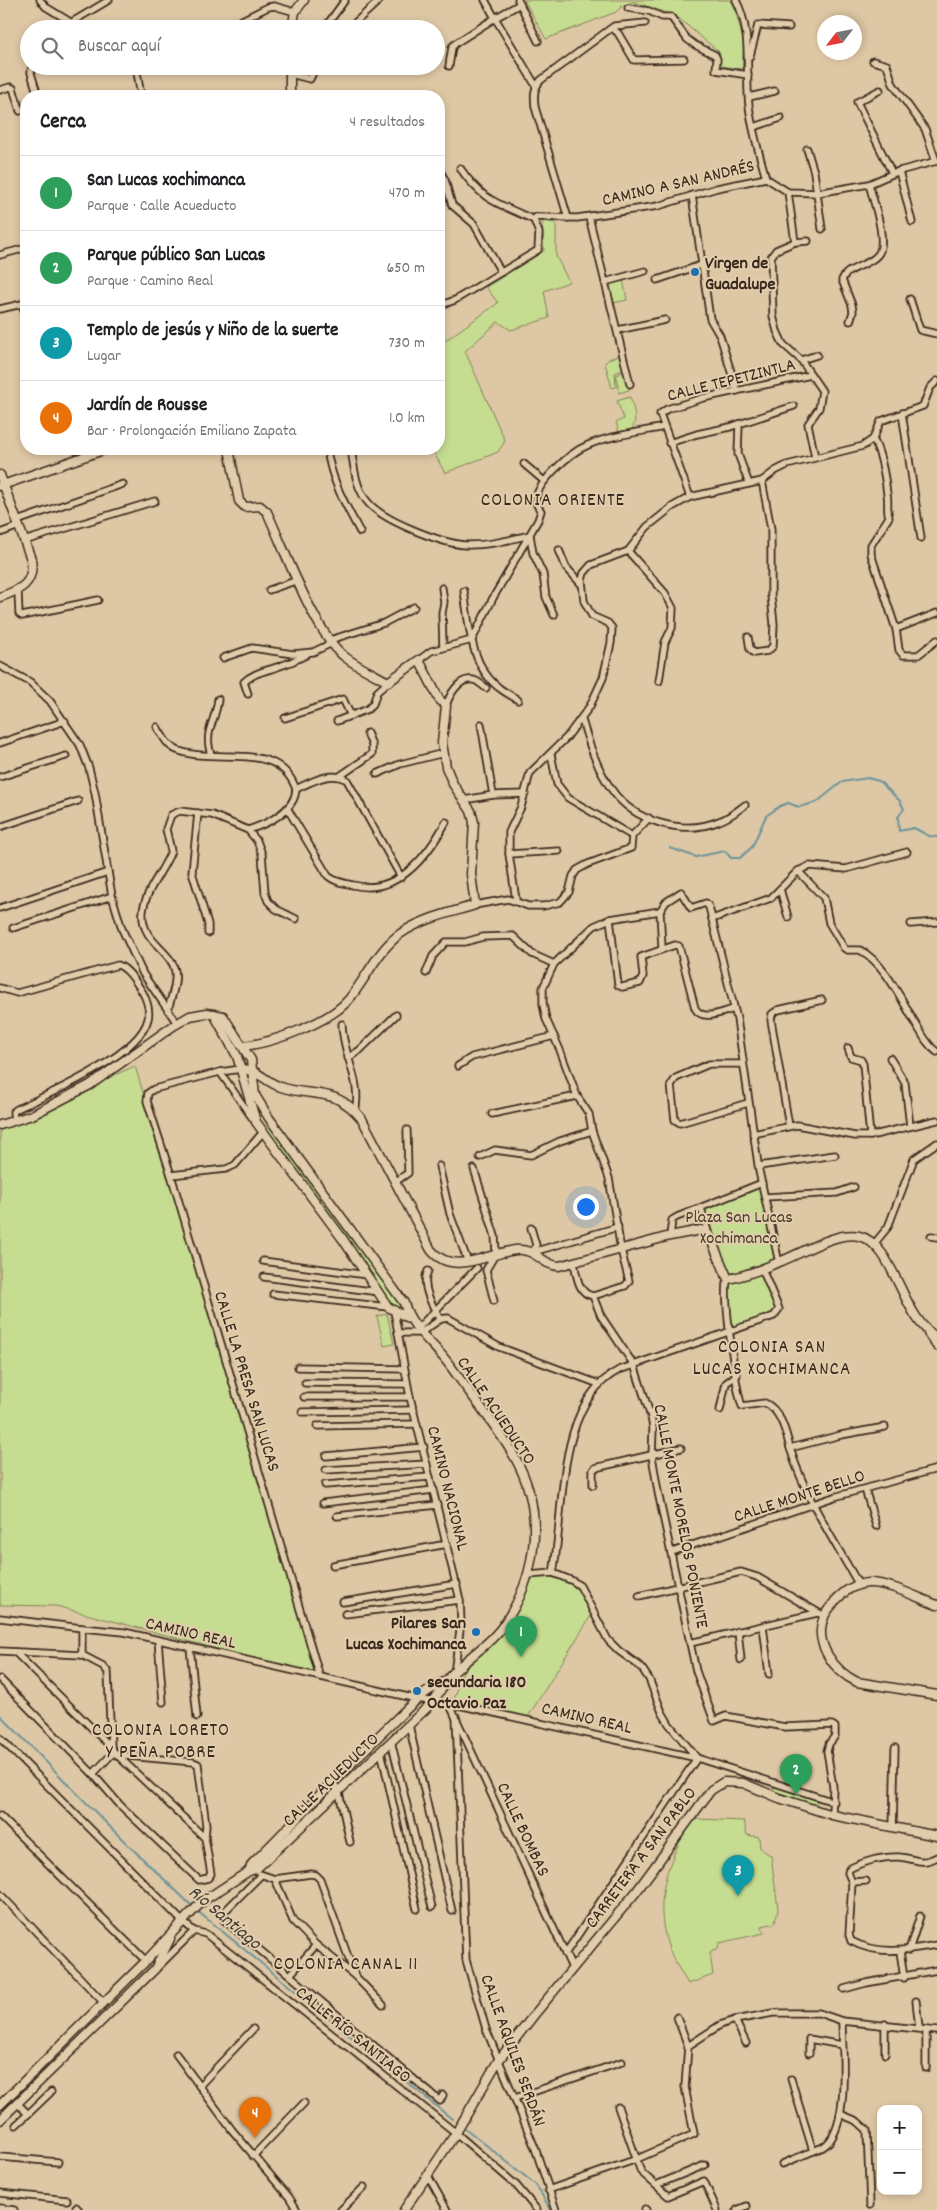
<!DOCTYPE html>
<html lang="es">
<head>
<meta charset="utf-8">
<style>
  :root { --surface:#fff; --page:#f2f2f2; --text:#202124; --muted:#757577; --line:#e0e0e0; --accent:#1f6fb2 }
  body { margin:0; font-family:Dekko,sans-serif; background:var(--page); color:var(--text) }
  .controls { position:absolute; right:15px; bottom:15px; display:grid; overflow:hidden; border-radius:10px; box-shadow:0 2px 8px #0003 }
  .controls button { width:45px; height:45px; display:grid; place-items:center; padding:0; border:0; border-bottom:1px solid var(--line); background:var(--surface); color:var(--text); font:25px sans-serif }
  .compass { position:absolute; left:817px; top:15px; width:45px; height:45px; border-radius:50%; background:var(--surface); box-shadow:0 2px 8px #0003; rotate:238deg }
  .you { position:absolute; left:585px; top:1206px; width:18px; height:18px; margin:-12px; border:4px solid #fff; border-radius:50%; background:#1a73e8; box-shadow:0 0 0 8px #1a73e833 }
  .badge { display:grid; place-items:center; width:32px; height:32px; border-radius:50%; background:var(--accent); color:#fff; font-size:16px; font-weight:700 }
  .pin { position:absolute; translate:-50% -41px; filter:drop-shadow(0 1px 2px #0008) }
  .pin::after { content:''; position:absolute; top:26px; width:18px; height:15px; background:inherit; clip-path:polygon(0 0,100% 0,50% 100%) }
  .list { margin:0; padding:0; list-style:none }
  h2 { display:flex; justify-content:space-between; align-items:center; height:65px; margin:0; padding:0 20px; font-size:21px }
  h2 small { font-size:16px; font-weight:400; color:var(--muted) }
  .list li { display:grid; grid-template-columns:32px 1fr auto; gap:15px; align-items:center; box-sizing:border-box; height:75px; padding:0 20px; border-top:1px solid var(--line) }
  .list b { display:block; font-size:19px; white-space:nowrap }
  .list p { margin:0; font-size:16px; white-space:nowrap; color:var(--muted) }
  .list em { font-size:16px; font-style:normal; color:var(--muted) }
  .icon { flex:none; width:28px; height:28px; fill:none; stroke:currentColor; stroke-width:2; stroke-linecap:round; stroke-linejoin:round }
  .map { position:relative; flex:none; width:937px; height:2210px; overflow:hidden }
  .search { position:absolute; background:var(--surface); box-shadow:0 2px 8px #0003; left:20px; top:20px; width:425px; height:55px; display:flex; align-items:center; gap:12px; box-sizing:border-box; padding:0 18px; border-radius:28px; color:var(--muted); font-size:19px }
  .panel { position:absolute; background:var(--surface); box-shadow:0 2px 8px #0003; left:20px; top:90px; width:425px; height:365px; border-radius:20px }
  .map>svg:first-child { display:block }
</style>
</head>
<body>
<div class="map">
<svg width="937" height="2210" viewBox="0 0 937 2210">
  <rect width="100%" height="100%" fill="#dec7a4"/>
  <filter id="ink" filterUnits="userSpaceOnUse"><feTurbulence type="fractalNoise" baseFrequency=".02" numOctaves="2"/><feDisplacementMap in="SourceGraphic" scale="10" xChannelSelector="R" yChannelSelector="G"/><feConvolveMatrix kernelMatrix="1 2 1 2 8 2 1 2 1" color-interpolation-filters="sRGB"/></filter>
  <g filter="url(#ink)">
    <g fill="#c6dc91" stroke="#808358">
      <path d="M524,0H730L734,5L744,44L742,69L721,66L719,52L676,16L634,2L623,5L616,12L546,39Z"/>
      <path d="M542,221L556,223V256L569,282L544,291L549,318L511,330L498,322L465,351L505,441L498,452L445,473L432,449H439V345L498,303L486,287L544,251Z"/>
      <path d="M623,280L627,300L613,303L608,283Z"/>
      <path d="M622,354L625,369L615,373L616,387L612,388L605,363L609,359Z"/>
      <path d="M625,371L629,390L619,393L616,375Z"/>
      <path d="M630,397C635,412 641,431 620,436L616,422L624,419L617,401Z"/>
      <path d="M135,1066L288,1573L316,1675L56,1606L0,1605V1126Z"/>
      <path d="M271,1123L397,1298L402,1311L390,1304L333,1218L264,1130Z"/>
      <path d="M762,1183L779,1263L763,1269L778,1313L729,1332L726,1284L701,1208Z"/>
      <path d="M387,1314L394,1344L384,1346L377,1316Z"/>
      <path d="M553,1576C580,1585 581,1588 592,1614L526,1720L453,1704L463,1671L492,1644L509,1625L531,1578Z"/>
      <path d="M774,1785L818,1799L816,1805L773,1792Z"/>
      <path d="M698,1819L744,1821L747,1835L759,1837L760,1848L771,1856L778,1909L775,1923L762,1926L764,1933L719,1943L718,1948L711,1951L710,1954L713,1975L688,1984C681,1972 673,1960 668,1946C653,1900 667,1859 693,1820Z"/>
    </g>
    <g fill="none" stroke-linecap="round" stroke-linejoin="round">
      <g stroke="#6d949b" stroke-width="2">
        <path d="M670,848L696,857L725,851L731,858H740L752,847L766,816L780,806L788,803L799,807L817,802L842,782L868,778L879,781L900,801L904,809L898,817L899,831L914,828L929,836L937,837"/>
        <path d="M0,1715L120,1837L193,1907"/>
        <path d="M196,1910L452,2119"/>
        <path d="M466,2129L536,2185L551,2210"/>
      </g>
      <defs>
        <g id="street">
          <path d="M40,0L46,7L82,29"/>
          <path d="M518,0L538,41"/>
          <path d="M736,0C753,33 745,71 749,106C752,130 759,154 766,178"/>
          <path d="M520,4L495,18L536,86"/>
          <path d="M628,8L649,11L662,17H671L687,39L695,45L715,55L717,59L716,70L748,75"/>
          <path d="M72,22L109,0"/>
          <path d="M612,28L618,33L634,60L684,59"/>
          <path d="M224,29L268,7L274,6L295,12"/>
          <path d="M324,29L345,0"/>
          <path d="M348,29L380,0"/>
          <path d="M750,56L758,25L789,27"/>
          <path d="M873,61L887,65L893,84L925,129L936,161"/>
          <path d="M136,66L141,96"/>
          <path d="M449,66L452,47L456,43L495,18L485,0"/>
          <path d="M290,74L310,79L316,66"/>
          <path d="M0,90L10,87L13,88L20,111"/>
          <path d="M880,90L857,102L892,173"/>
          <path d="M38,96L31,73V70L38,66"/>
          <path d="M749,97L775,91"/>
          <path d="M754,127L781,118"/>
          <path d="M807,149L814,172L822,229"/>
          <path d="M460,168C484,203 499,203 534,220"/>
          <path d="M439,169L445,180L452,205L474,224L501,272"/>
          <path d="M899,171L912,222"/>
          <path d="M788,192L795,242L776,250L771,257L773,316L777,331L783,344L801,360L822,391L819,408L808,424L815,457"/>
          <path d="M692,195L710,319L720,336L737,391"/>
          <path d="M589,217L630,384"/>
          <path d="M568,218L535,107C534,96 533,89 541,80L614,26L645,23"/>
          <path d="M795,242L808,241"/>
          <path d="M0,255L26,248"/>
          <path d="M657,280L701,265"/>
          <path d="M605,282L645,271"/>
          <path d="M910,299L920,330L937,334"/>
          <path d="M22,304L26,316"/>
          <path d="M439,306L455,300L538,250L539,233L534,220L536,217L577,218L658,206L717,188L766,178L788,192L817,193L869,184L899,171L937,161"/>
          <path d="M0,309L26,303"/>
          <path d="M850,321L853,312L852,305L842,280C845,272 852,270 860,266C866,263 875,260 879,253C887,238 873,200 869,184"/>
          <path d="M618,330L665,320"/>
          <path d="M801,360L817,355"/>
          <path d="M902,413L921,538"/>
          <path d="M739,424L738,454L749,484"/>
          <path d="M873,439C882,455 885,476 887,494C889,502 886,509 889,517L871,545V554L896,629L899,650L903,655H918L937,640"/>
          <path d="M669,443L697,434L730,427L794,406"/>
          <path d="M327,449C331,480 345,504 360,532"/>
          <path d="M351,449C354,466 355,485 366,500C380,520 441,543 465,545C487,546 508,540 530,535L533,553L543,574L546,597L554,615"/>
          <path d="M524,464L544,481"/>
          <path d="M690,497L660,414L667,409L703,398L811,375"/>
          <path d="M17,521L123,484"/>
          <path d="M0,533L19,526"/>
          <path d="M24,541L155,501"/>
          <path d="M559,550L566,567L582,585"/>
          <path d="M628,551L665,593L673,608L672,628L665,642L659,681"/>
          <path d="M442,588L444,602L442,613L443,648"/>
          <path d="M269,590L298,580"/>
          <path d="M18,591L19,614L22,616L98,600"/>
          <path d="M464,591C469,623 470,665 498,687C504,692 512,696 518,700"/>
          <path d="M896,629L937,613"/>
          <path d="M748,637L750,649L754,653L768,651L773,646L774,624L771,596V529L762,481"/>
          <path d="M330,640L384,623L414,607"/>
          <path d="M223,658L252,648L293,654L313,652L332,643"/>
          <path d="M419,660L431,651L472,640L493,598L538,520L541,511C539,508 536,505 536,501C535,484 571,452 586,446C606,436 641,432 664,427"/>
          <path d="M0,666L30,682L50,701L80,745L89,768L95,793L112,896L122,929L143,974L177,1023"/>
          <path d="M248,694L244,682C254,672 267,671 280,666C289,663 298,659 306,655"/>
          <path d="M446,706C449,696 459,677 473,680C477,680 483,686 486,688"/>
          <path d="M285,718L343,699L351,716"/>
          <path d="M582,720C589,744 597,769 612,790C634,822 684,836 719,821C729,818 737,811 745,805"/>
          <path d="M337,721L368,709L373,704L377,692L388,682"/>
          <path d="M481,724L493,795"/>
          <path d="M157,727C162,735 167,746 177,750C215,766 277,738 296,789C295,811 267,824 248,830"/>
          <path d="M0,743L65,721"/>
          <path d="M551,754L557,784L568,798L632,836"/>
          <path d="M211,755C203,730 216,722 218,699"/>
          <path d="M377,774L400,764L444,753"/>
          <path d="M340,776L372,754V745L367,733"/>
          <path d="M0,777L66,756"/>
          <path d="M296,789C311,782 331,770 347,780L401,877"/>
          <path d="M464,800L493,795L525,794"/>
          <path d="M287,808L328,876C335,882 344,883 353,885C397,896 427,857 446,822"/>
          <path d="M198,813L192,872L208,924V933"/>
          <path d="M0,827L78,801"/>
          <path d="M632,836L649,818"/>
          <path d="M509,854L559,851"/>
          <path d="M798,871L809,866L846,869L907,852"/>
          <path d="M780,889L788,917"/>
          <path d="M516,900L509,854V832L521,807L530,773L567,737L590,706L603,678L611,643L612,628L608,623L592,616L584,601L582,580L584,573L591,565L628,551L647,527L672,507L690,497L762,481L775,471L787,465L863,446L873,439L881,421L923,406L930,388L937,381"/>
          <path d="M475,905L508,899L528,906H544L560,902L569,892L573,876L577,870L588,864L631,848L632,836"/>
          <path d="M0,908L108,872"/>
          <path d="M660,911L662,948"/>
          <path d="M610,919L618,985L622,987L640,983L643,976L641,957L675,945L679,946L695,1008C702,1022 722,1012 734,1009"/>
          <path d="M712,919L771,898L798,871L824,898L829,923L844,948L847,950H860C886,964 901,1000 916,1024C922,1034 927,1045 937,1052"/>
          <path d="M911,924L937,922"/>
          <path d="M13,928L112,896"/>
          <path d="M426,973L433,956L446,942H465L483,937L513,936L532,954L554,964"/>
          <path d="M0,988L17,993L118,965C129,969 137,984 143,993C147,1001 150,1011 148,1019C140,1055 49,1094 17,1109L13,1112L14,1121"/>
          <path d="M168,1010C171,997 177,984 175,971C171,949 140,942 143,911C146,889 163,872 171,851L166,829L171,815L180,811L212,815L248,830L257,841L262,854L265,893L268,901L276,909L296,919"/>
          <path d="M342,1024C342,1054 363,1082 355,1111"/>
          <path d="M848,1048L851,1057L861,1060L863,1064L870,1136"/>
          <path d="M348,1058L360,1050L396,1015"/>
          <path d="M890,1058L905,1083L910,1126"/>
          <path d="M743,1064H709L676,1078L671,1085L675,1120L680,1123L748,1103"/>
          <path d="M458,1066L472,1057L554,1036"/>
          <path d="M241,1069L220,1072L154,1089L148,1093L147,1101L171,1175L320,1677"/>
          <path d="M220,1072L253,1119"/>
          <path d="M492,1114L577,1096"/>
          <path d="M789,1126L771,1020L772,1014L778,1010L822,1000"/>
          <path d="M753,1134L797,1125L855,1136H870L937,1120"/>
          <path d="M480,1157L495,1150L531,1155L560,1141L592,1131"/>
          <path d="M439,1166L450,1214L468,1262"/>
          <path d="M759,1166L835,1155"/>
          <path d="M474,1169L495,1236L496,1253L486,1270L494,1301"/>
          <path d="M171,1175L226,1169L235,1165L263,1132"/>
          <path d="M395,1182L408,1173L407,1130"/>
          <path d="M765,1197L837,1193L854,1187"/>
          <path d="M701,1208L709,1235"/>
          <path d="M531,1228L536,1245L533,1252"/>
          <path d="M670,1236L672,1220L677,1217L762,1183"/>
          <path d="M931,1236L937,1237"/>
          <path d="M874,1244L888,1227L914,1159L937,1143"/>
          <path d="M533,1252L618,1227"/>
          <path d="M263,1261L367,1275"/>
          <path d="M574,1263C577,1276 578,1294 593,1296L601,1316L634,1365L651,1417L653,1428L652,1456L658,1492L696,1671L714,1721L726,1716L785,1727L832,1725L835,1727V1736L829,1744L827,1751L833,1787L832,1815"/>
          <path d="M428,1271C420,1285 433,1308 441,1319"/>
          <path d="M264,1277L379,1292"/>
          <path d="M728,1279C722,1291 736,1390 742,1406L765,1403C781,1410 786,1433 790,1448C805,1497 834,1541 859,1585"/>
          <path d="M273,1294L388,1307"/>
          <path d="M593,1296L625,1286L629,1281L621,1250L609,1178L592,1131L589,1114L577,1096L560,1050L546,1019L543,1004V988L554,964L594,926L610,919L660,911L666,902L681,892L691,908L706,903L709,907L737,1019L759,1171L779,1263"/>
          <path d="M394,1311L410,1397L460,1600L461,1623L454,1673"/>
          <path d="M417,1329L477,1268"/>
          <path d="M398,1333H420L441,1319L448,1318L499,1347L599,1384"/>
          <path d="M298,1367L404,1369"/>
          <path d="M305,1383L407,1384"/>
          <path d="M304,1397H410"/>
          <path d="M720,1410L726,1383L737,1375"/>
          <path d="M302,1412L414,1410"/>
          <path d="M317,1426L417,1424"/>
          <path d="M790,1448L841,1435L885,1427"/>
          <path d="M326,1456L424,1447"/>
          <path d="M326,1470L427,1464"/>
          <path d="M325,1485L430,1477"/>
          <path d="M593,1485V1470L595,1468L681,1448"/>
          <path d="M865,1489L876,1526"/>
          <path d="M323,1503L434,1490"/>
          <path d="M337,1516L437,1505"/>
          <path d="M672,1552L834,1497L937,1469"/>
          <path d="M333,1565L447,1544"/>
          <path d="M553,1573L573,1581L580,1586L608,1640L619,1651L641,1667L649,1679L662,1712L669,1724L697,1758L565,1954"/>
          <path d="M528,1575L553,1573C565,1512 555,1403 619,1370L774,1316L779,1309L762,1269"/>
          <path d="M639,1596L741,1572L757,1577L824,1616"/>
          <path d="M343,1602L457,1584"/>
          <path d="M345,1614L460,1600"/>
          <path d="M0,1618L82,1628"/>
          <path d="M763,1626L769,1674"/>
          <path d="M738,1631L741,1660"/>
          <path d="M158,1640L163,1702"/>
          <path d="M690,1643L817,1613"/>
          <path d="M190,1647L197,1717"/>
          <path d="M0,1651L82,1655"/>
          <path d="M15,1652L111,1747"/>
          <path d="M0,1679L93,1774L120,1805L199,1880L208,1878L211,1874L205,1838L206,1825L198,1764L193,1762L117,1755L114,1752"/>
          <path d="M449,1703L572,1968"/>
          <path d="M456,1716L466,1960L486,2029L535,2148L556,2210"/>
          <path d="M409,1725L452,1911"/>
          <path d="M0,1738L182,1921L194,1931L206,1934L456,2133L516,2185L537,2210"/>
          <path d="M391,1741L432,1907"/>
          <path d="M381,1751L417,1909"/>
          <path d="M117,1755L205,1838"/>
          <path d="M93,1774L114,1752L111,1747L108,1672L103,1666L82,1655V1628L124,1632L417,1699L463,1706L697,1758L834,1802"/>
          <path d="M333,1782L339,1792L350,1842"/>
          <path d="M0,1816L146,1961"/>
          <path d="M893,1828L895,1748"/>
          <path d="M937,1857C920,1866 915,1858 899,1857C883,1856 862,1862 849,1869L848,1873L852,1882L849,1935L851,1941C879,1956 907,1950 937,1945"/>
          <path d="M260,1874L275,1879L293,1921L316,1945L355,1976L383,2005"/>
          <path d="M261,1875L223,1913L224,1920L440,2101L443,2095"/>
          <path d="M275,1879L311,1874L316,1875L320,1879L355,1976"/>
          <path d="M852,1882L866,1881"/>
          <path d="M0,1894L104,2003"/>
          <path d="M909,1950L920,1916"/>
          <path d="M900,1951L904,1978"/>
          <path d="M157,1968L194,1931"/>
          <path d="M290,1975L316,1945"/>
          <path d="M844,1989L866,1983L937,1970"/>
          <path d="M916,2001L919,2027"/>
          <path d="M677,2017L688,2046"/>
          <path d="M735,2020L746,2043"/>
          <path d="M809,2053V2039L842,2045"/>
          <path d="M176,2054L232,2130L289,2197L297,2210"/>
          <path d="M885,2054V2024"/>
          <path d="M926,2068V2030"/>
          <path d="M791,2079L813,2151"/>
          <path d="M199,2086L253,2029"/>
          <path d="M515,2098L622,2062"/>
          <path d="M618,2107L641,2172L668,2196L704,2181L717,2210"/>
          <path d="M28,2114L51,2092"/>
          <path d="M840,2114L857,2121L867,2130L870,2205"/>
          <path d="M16,2125L28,2114L18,2104"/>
          <path d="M253,2156L304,2103"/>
          <path d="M0,2157L58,2162"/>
          <path d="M782,2164L823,2147C851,2130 842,2050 842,2021"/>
          <path d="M427,2174L447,2210"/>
          <path d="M656,2185L705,2165"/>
          <path d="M548,2190L637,2159L694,2134L685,2087L688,2046L720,2025L735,2020L773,2013H819L842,2021L937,2031"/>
          <path d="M0,2193L67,2200"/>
          <path d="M76,2207L79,2210"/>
          <path d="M0,2208L14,2210"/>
          <path d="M645,2209L646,2210"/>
          <path d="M341,2210L364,2187"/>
          <path d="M737,2210L747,2206"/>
        </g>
        <g id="secondary">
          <path d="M292,29L295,12L304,0"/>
          <path d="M290,96V66"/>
          <path d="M229,449L239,501L245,507L260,506L267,512C284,548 315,634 345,657C358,667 374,674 388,682L419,660L439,699L446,706L442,743L446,767L453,784L471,811L474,822L471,874L475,905C450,913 421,919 400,934C378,950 367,977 350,998C331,1022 275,1042 244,1046"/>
          <path d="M0,475L31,559C35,584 20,590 0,597"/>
          <path d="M0,486L106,449"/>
          <path d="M214,1014L237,1056L256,1122L342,1238L388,1307L408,1318"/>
          <path d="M241,1069C259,1070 263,1080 278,1086C312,1099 333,1084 362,1119L431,1250C453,1277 488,1253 516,1250C536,1248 543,1266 559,1266L670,1236L701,1230L709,1235L728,1279C746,1276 762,1269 779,1262C801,1254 835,1231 859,1236C895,1244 902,1320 937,1337"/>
          <path d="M0,1125L32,1115L90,1085L173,1026L190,1016L207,1013L223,1016L251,1060L255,1095L269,1118L404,1303C411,1327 428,1339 444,1358C450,1365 456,1374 462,1382C480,1406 499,1430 514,1456C546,1511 538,1577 502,1627C487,1648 462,1660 447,1680C442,1687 438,1695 433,1702L256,1869L249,1871L203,1901L188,1916L146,1961L0,2105"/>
          <path d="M928,1333L937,1346"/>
          <path d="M937,1605C918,1598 888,1582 868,1583C854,1584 844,1591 835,1601C832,1606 826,1611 824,1617C813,1643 834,1671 857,1682L937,1695"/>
          <path d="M249,1871L252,1864C296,1820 339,1774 384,1731C403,1713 422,1691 446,1681"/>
          <path d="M0,2120L155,1969L170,1939"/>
          <path d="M404,2210L456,2133L498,2061L534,2015L636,1892L711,1790L724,1782L743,1783L779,1798L832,1815L937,1836"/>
        </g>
      </defs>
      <use href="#street" stroke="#3b2a1e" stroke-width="9"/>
      <use href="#secondary" stroke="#3b2a1e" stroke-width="11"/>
      <use href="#street" stroke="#e1cdac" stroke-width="5.5"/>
      <use href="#secondary" stroke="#e1cdac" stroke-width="8"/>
    </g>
  </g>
  <g fill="#1f6fb2" stroke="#e1cdac" stroke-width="2">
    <circle cx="695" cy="272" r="5"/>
    <circle cx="476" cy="1632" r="5"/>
    <circle cx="417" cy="1691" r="5"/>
  </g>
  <g text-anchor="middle" stroke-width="4" stroke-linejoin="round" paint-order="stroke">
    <g font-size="18" fill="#3b2a1e" stroke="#e1cdac">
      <text transform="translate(678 182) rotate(-13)" y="6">CAMINO A SAN ANDRÉS</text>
      <text transform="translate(731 379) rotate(-14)" y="6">CALLE TEPETZINTLA</text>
      <text transform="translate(248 1381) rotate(73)" y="6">CALLE LA PRESA SAN LUCAS</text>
      <text transform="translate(497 1410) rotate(56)" y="6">CALLE ACUEDUCTO</text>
      <text transform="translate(449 1488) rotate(76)" y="6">CAMINO NACIONAL</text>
      <text transform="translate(799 1495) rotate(-18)" y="6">CALLE MONTE BELLO</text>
      <text transform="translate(682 1516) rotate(79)" y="6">CALLE MONTE MORELOS PONIENTE</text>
      <text transform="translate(191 1632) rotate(13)" y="6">CAMINO REAL</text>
      <text transform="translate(587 1717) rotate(13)" y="6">CAMINO REAL</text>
      <text transform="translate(330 1779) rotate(-44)" y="6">CALLE ACUEDUCTO</text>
      <text transform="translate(524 1829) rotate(65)" y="6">CALLE BOMBAS</text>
      <text transform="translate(640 1857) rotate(-53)" y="6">CARRETERA A SAN PABLO</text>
      <text transform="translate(354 2034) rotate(39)" y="6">CALLE RÍO SANTIAGO</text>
      <text transform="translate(514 2050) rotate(70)" y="6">CALLE AQUILES SERDÁN</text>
    </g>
    <g font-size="18" font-weight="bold" fill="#3b2a1e" stroke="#e1cdac" text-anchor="start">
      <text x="705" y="268">Virgen de<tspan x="705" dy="21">Guadalupe</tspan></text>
      <text x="466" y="1628" text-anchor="end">Pilares San<tspan x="466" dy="21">Lucas Xochimanca</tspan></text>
      <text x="427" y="1687">secundaria 180<tspan x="427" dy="21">Octavio Paz</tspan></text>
    </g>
    <g font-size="18" fill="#493c2a" stroke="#e1cdac">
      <text x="739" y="1222">Plaza San Lucas<tspan x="739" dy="21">Xochimanca</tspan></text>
    </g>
    <g font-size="19" letter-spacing="1" fill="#3b2a1e" stroke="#e1cdac">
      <text x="553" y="505">COLONIA ORIENTE</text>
      <text x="772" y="1352">COLONIA SAN<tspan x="772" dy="22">LUCAS XOCHIMANCA</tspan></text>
      <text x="161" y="1735">COLONIA LORETO<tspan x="161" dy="22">Y PEÑA POBRE</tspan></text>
      <text x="346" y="1969">COLONIA CANAL 11</text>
    </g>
    <g font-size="19" font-style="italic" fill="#433c33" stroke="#e1cdac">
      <text transform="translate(226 1916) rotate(40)" y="7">Río Santiago</text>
    </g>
  </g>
</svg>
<div class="controls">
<button>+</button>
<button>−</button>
</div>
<svg class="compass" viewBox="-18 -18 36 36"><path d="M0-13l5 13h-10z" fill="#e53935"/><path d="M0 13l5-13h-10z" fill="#757577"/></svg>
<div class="you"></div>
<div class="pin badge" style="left:521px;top:1657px;background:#2e9e5b">1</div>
<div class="pin badge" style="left:796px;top:1795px;background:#2e9e5b">2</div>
<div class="pin badge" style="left:738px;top:1896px;background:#0f9aa8">3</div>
<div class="pin badge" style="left:255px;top:2138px;background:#e8710a">4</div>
<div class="search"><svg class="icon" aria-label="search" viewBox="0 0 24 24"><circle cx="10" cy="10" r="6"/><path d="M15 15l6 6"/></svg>Buscar aquí</div>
<section class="panel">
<h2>Cerca<small>4 resultados</small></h2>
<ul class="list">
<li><span class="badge" style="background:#2e9e5b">1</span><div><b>San Lucas xochimanca</b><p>Parque · Calle Acueducto</p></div><em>470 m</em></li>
<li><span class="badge" style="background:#2e9e5b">2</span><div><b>Parque público San Lucas</b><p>Parque · Camino Real</p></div><em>650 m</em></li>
<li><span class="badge" style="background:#0f9aa8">3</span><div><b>Templo de jesús y Niño de la suerte</b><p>Lugar</p></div><em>730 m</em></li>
<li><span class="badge" style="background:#e8710a">4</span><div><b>Jardín de Rousse</b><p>Bar · Prolongación Emiliano Zapata</p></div><em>1.0 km</em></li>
</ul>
</section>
</div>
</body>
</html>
